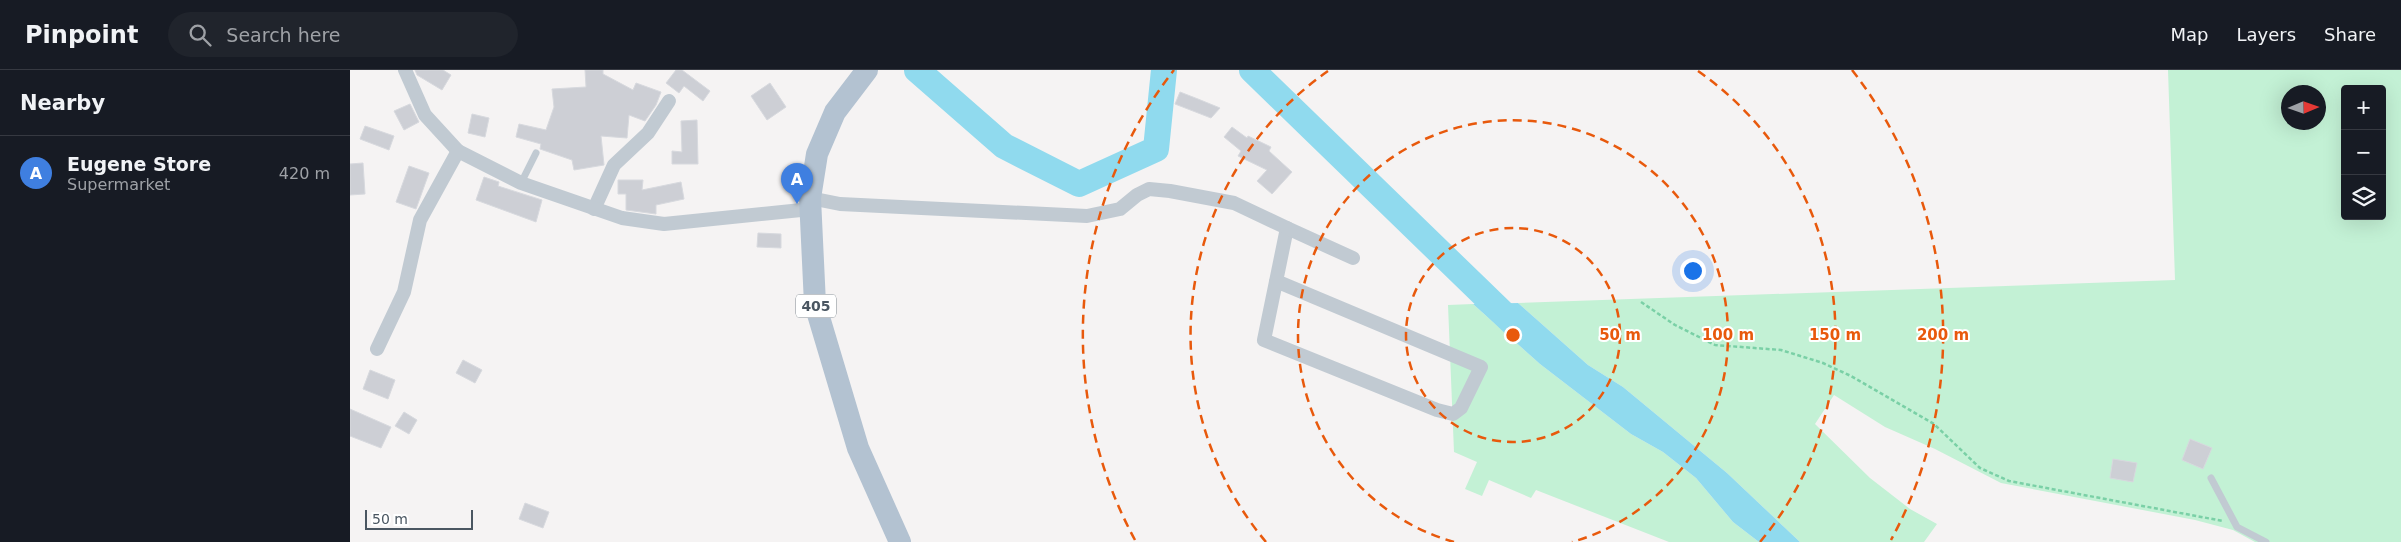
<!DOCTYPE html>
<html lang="en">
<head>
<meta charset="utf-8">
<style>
  :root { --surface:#171b24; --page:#20242c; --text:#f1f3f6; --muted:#9ea1a6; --line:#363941; --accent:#0b8043 }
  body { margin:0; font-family:"DejaVu Sans",sans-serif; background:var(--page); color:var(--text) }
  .controls { position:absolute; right:15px; top:15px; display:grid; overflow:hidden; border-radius:5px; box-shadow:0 5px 20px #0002 }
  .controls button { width:45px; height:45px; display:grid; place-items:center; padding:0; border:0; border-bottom:1px solid var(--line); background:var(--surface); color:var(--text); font:25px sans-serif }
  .compass { position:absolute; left:1931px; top:15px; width:45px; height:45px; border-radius:50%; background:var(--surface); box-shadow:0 5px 20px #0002; rotate:88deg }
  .scale { position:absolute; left:15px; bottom:12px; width:108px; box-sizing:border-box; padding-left:5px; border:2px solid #4a5661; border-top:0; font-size:14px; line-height:18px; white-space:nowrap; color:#4a5661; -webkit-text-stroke:4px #fff; paint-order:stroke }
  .you { position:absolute; left:1342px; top:200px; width:18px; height:18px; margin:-12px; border:4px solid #fff; border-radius:50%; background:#1a73e8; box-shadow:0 0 0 8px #1a73e833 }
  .badge { display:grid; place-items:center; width:32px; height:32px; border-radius:50%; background:var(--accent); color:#fff; font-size:16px; font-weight:700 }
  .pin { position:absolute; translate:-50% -41px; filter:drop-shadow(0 1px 2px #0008) }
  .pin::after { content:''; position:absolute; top:26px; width:18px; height:15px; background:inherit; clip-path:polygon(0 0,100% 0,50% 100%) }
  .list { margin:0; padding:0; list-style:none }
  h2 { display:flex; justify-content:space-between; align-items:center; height:65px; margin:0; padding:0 20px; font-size:21px }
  h2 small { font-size:16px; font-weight:400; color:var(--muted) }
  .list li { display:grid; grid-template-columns:32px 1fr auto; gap:15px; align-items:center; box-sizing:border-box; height:75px; padding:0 20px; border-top:1px solid var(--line) }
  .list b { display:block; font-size:19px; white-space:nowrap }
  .list p { margin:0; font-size:16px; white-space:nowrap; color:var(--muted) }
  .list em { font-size:16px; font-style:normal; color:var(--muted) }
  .icon { flex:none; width:28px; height:28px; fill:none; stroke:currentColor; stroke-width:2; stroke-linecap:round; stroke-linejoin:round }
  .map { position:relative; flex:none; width:2051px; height:472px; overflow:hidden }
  header { display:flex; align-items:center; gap:30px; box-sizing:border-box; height:70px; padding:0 25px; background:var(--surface); border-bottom:1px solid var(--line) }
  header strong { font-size:24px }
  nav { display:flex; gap:28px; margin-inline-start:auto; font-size:18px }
  .search { width:350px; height:45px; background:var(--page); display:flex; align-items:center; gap:12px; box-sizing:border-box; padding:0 18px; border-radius:28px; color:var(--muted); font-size:19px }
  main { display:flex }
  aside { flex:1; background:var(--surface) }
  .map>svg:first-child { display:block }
</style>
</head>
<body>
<header>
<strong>Pinpoint</strong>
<div class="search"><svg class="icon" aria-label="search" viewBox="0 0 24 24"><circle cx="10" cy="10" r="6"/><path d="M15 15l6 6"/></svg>Search here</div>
<nav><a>Map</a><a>Layers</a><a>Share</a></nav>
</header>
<main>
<aside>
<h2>Nearby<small></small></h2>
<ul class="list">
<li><span class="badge" style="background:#3f7fe0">A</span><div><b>Eugene Store</b><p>Supermarket</p></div><em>420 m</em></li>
</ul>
</aside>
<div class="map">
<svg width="2051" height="472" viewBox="0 0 2051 472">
  <rect width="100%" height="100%" fill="#f5f3f3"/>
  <g fill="#c3f1d5" fill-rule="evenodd">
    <path d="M1818,0H2051V472H1905L1883,460L1845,450L1651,413L1585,379L1535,357L1484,325L1465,354L1520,408L1560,439L1587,454L1574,472H1450L1377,403L1273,317L1238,295L1168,233L1825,210ZM1995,19H2032V146H1995ZM1938,22H1968V52H1938Z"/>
    <path d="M1123,234L1190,294L1281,364L1313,382L1346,408L1383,452L1409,472H1319L1186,420L1181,428L1139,410L1132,426L1115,419L1127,392L1104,382L1098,235Z"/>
  </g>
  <path fill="#90daee" d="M1168,233L1238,295L1273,317L1377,403L1450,472H1409L1383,452L1346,408L1313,382L1281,364L1190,294L1123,234Z"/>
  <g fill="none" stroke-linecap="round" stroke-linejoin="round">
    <g stroke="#90daee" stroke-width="26">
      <path d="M567,0L654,76L729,114L806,79L814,0"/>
      <path d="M902,0L1167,257"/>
    </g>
  </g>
  <g fill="#cdcfd5" stroke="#d7d9de">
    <path d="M65,0H93L101,5L92,20L67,5Z"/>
    <path d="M235,0H253V4L283,20L286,13L311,22L306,35L295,51L279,45L277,68L251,66L254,95L224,100L222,90L190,79L191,74L166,67L169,54L196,60L204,37L202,19L236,17Z"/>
    <path d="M326,0H332L360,21L353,31L334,16L329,23L316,13Z"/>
    <path d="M420,13L436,37L417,50L401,26Z"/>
    <path d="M830,22L848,29L870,38L861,48L825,34Z"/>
    <path d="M60,34L69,52L54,60L44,41Z"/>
    <path d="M122,44L139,48L135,67L118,63Z"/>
    <path d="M347,50L348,94H322V81L332,82L331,51Z"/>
    <path d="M15,56L44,66L39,80L10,69Z"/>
    <path d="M882,57L897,68L898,66L921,77L919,81L942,102L922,124L907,111L917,100L888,86L891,81L874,67Z"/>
    <path d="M13,93L15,124L0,125V94Z"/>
    <path d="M59,96L79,103L66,139L46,132Z"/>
    <path d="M134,107L149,112L148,116L192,130L186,152L126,130Z"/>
    <path d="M268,110H293L292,120L331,112L334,129L306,135V144L276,140V124H268Z"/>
    <path d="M408,163L431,164V178L407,177Z"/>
    <path d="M113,290L132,300L125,313L106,303Z"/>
    <path d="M20,300L45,310L38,329L13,319Z"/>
    <path d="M0,339L41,357L31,378L0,366Z"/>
    <path d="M54,342L67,350L59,364L45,356Z"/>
    <path d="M1840,369L1862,378L1853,399L1832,390Z"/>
    <path d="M1763,389L1787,393L1783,412L1760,408Z"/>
    <path d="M175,433L199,442L193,458L169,449Z"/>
  </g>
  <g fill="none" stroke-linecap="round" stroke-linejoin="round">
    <path stroke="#7ad0a6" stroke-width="2.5" stroke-dasharray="4 2.5" stroke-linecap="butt" d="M1291,232L1325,255L1365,275L1431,280L1473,293L1501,306L1584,354L1630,398L1659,411L1873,451"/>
    <g stroke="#c1cad2" stroke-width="7">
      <path d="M171,113L186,83"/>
      <path d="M1861,408L1887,457L1916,472"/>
    </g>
    <g stroke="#c1cad2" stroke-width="14">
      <path d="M55,0L75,45L108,81"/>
      <path d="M460,128L490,134L737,146L770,139L787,125L799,119L820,121L884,133L937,158L914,270L1087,340L1103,344L1111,338L1131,297L926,211"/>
      <path d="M244,139L264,95L298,63L319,31"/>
      <path d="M937,158L1003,188"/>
      <path d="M27,279L54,222L70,150L108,81L171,113L272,148L314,154L461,139"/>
    </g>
    <path stroke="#b3c2d1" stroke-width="22" d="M517,0L485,42L467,84L460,128L465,234L508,378L550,472"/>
  </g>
  <g fill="none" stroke="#e8590c" stroke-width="2.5" stroke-dasharray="9 6">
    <circle cx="1163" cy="265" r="107"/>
    <path d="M1104 472A215 215 0 1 1 1222 472"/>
    <path d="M916 472A322 322 0 0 1 978 1M1348 1A322 322 0 0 1 1410 472"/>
    <path d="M785 470A430 430 0 0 1 824 0M1502 0A430 430 0 0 1 1541 470"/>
  </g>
  <g text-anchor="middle" stroke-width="4" stroke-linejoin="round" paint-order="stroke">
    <rect fill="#fff" stroke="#808990" stroke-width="1" x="446" y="224.5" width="40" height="23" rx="4"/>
    <g font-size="14" font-weight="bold" fill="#4a5661">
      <text x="466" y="241">405</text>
    </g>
  </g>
  <circle cx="1163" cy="265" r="8" fill="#e8590c" stroke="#fff" stroke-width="2.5"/>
  <g font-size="15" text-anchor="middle" font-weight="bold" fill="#e8590c" stroke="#fff" stroke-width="4" stroke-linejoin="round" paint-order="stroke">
    <text x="1270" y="270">50 m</text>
    <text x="1378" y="270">100 m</text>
    <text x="1485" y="270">150 m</text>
    <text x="1593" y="270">200 m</text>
  </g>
</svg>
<div class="controls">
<button>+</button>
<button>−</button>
<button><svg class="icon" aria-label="layers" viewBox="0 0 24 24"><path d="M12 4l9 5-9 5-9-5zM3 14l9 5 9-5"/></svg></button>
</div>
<svg class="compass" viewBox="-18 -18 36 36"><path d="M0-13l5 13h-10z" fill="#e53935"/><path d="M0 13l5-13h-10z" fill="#9ea1a6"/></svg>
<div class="scale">50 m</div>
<div class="you"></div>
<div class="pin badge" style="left:447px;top:134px;background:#3f7fe0">A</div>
</div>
</main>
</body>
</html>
